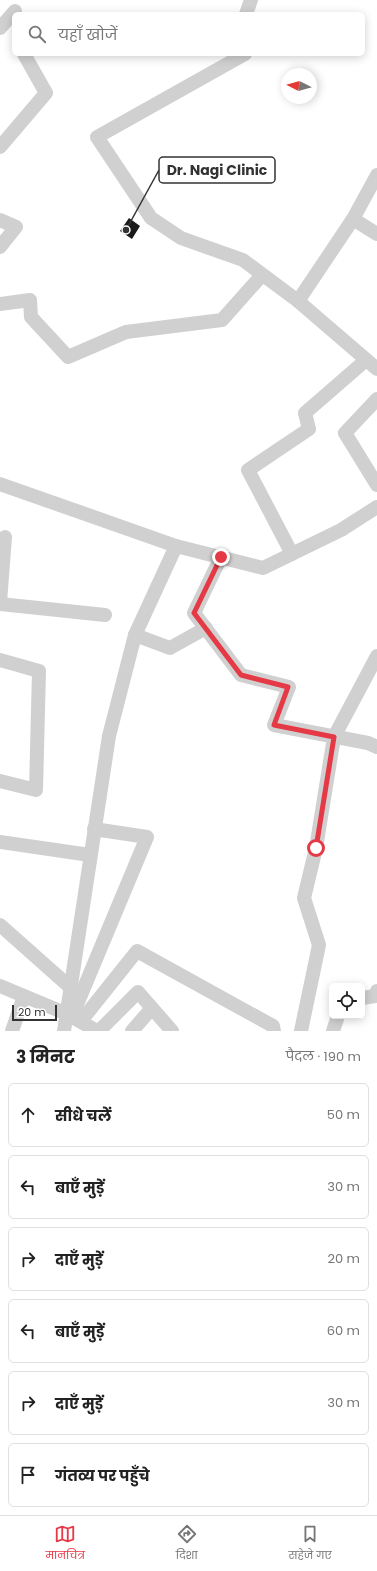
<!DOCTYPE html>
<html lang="hi">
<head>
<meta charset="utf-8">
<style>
  :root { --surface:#fff; --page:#f6f6f6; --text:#222; --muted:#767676; --line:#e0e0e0; --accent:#e63946 }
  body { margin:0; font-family:Poppins,"Noto Sans Devanagari",sans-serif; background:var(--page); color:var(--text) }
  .controls { position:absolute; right:12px; bottom:12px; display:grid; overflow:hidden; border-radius:6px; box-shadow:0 2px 10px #0003 }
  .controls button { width:36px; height:36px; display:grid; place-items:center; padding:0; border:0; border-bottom:1px solid var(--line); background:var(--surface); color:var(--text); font:20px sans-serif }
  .compass { position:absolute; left:281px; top:68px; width:36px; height:36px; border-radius:50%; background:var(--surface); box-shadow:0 2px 10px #0003; rotate:276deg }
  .scale { position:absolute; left:12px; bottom:10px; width:45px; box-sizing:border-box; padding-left:4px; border:2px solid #333; border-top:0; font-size:11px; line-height:14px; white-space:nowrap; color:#333; -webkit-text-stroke:3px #fff; paint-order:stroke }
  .stop { position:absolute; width:12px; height:12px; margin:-9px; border:3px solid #e63946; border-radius:50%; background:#fff }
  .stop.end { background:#e63946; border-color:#fff; box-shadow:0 1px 4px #0008 }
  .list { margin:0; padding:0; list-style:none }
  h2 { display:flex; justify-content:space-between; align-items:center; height:52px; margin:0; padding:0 16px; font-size:17px }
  h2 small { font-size:13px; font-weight:400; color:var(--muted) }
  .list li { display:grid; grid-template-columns:26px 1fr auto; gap:12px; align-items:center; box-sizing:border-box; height:64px; margin:0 8px 8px; padding:0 8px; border:1px solid var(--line); border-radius:6px }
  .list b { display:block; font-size:15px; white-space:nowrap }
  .list em { font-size:13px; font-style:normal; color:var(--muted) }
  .icon { flex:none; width:22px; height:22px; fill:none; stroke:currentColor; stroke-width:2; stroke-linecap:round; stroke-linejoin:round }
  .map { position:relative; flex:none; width:377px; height:1031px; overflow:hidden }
  .search { position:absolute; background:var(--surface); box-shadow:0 2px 10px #0003; left:12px; right:12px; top:12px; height:44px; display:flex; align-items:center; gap:10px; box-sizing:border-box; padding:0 14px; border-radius:6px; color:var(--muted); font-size:15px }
  .sheet { height:484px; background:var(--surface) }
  nav { display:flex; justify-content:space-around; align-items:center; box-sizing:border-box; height:56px; border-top:1px solid var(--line); background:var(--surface); font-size:11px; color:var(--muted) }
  nav a { display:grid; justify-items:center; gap:2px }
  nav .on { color:var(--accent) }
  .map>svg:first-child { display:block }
</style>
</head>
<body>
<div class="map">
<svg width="377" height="1031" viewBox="0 0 377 1031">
  <rect width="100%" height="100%" fill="#fff"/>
  <path fill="#1a1a1a" d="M129,218L140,226L132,239L120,231Z"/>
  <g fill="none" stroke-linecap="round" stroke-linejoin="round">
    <g stroke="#d0d0d0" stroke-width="14">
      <path d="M246,14L251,0"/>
      <path d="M0,28L15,11"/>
      <path d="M245,54L97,137L151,218L181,238L243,260L298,301L377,369"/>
      <path d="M0,147L46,93L24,54"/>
      <path d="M353,219L377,234"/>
      <path d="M0,220L16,227L0,247"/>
      <path d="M298,301L353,219L377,175"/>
      <path d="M0,304L30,300L31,317L68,357L126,332L222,320L262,275"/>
      <path d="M377,399L345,433L377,485"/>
      <path d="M0,484L176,546L263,568L341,530L377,507"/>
      <path d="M292,554L248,470L309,429L305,413L366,360"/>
      <path d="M221,557L194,613L241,675L289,687L274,725L368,743L377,747"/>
      <path d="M0,602L5,537"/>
      <path d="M0,604L105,615"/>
      <path d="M135,635L170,648L206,628"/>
      <path d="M0,660L39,671L36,790L0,781"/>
      <path d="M0,842L90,855"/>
      <path d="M0,925L71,988"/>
      <path d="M0,986L67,1014L97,1031"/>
      <path d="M362,998L375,996L377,991"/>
      <path d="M73,1014L147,837L94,829"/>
      <path d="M81,1021L137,951L273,1026L274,1031"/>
      <path d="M12,1031L24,996"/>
      <path d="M64,1031L109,736L135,635L176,546"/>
      <path d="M99,1031L138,992L172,1031"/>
      <path d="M132,1031L152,1008"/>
      <path d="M301,1031L319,945L304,898L316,848L334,737L377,656"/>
      <path d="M333,1031L338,1016"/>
    </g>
  </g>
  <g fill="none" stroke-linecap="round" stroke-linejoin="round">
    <path stroke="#e63946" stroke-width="5" d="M221,557L194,613L241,675L288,687L274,725L334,737L316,848"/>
  </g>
  <path fill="none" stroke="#333" stroke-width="1.5" d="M126 230L159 170"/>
  <circle fill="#333" stroke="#fff" stroke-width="1.5" cx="126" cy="230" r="4"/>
  <rect fill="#fff" stroke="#333" stroke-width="1.5" x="159" y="157" width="116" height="26" rx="4"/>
  <g font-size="14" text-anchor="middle" font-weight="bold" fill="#333">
    <text x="217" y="175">Dr. Nagi Clinic</text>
  </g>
</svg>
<div class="controls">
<button><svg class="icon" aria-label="locate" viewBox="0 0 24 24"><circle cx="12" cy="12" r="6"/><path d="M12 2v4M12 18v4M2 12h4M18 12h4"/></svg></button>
</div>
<svg class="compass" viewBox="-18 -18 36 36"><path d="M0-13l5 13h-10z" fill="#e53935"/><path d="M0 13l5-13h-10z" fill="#767676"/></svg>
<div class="scale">20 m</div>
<div class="stop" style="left:316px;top:848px"></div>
<div class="stop end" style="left:221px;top:557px"></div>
<div class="search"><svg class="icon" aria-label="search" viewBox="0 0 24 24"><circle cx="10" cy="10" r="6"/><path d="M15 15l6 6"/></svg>यहाँ खोजें</div>
</div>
<section class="sheet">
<h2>3 मिनट<small>पैदल · 190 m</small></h2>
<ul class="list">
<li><svg class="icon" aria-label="ahead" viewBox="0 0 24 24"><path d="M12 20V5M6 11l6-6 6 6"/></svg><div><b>सीधे चलें</b></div><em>50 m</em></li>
<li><svg class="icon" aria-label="left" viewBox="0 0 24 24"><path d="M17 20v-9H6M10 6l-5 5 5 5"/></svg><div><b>बाएँ मुड़ें</b></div><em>30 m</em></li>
<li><svg class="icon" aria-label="right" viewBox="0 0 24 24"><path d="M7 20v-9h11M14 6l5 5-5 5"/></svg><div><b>दाएँ मुड़ें</b></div><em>20 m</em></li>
<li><svg class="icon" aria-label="left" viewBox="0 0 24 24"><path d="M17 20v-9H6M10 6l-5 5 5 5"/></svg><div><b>बाएँ मुड़ें</b></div><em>60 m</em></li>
<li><svg class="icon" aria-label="right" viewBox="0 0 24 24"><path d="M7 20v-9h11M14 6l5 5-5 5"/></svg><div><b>दाएँ मुड़ें</b></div><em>30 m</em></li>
<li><svg class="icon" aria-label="arrive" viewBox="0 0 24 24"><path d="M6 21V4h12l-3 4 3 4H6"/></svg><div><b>गंतव्य पर पहुँचे</b></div></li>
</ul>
</section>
<nav>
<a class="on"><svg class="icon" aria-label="map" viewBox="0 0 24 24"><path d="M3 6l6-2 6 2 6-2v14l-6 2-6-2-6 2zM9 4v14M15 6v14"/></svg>मानचित्र</a>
<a><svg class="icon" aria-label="directions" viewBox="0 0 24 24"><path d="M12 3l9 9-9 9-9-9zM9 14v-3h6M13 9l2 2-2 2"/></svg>दिशा</a>
<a><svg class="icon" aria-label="saved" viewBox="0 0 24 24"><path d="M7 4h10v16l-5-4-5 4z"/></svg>सहेजे गए</a>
</nav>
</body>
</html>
